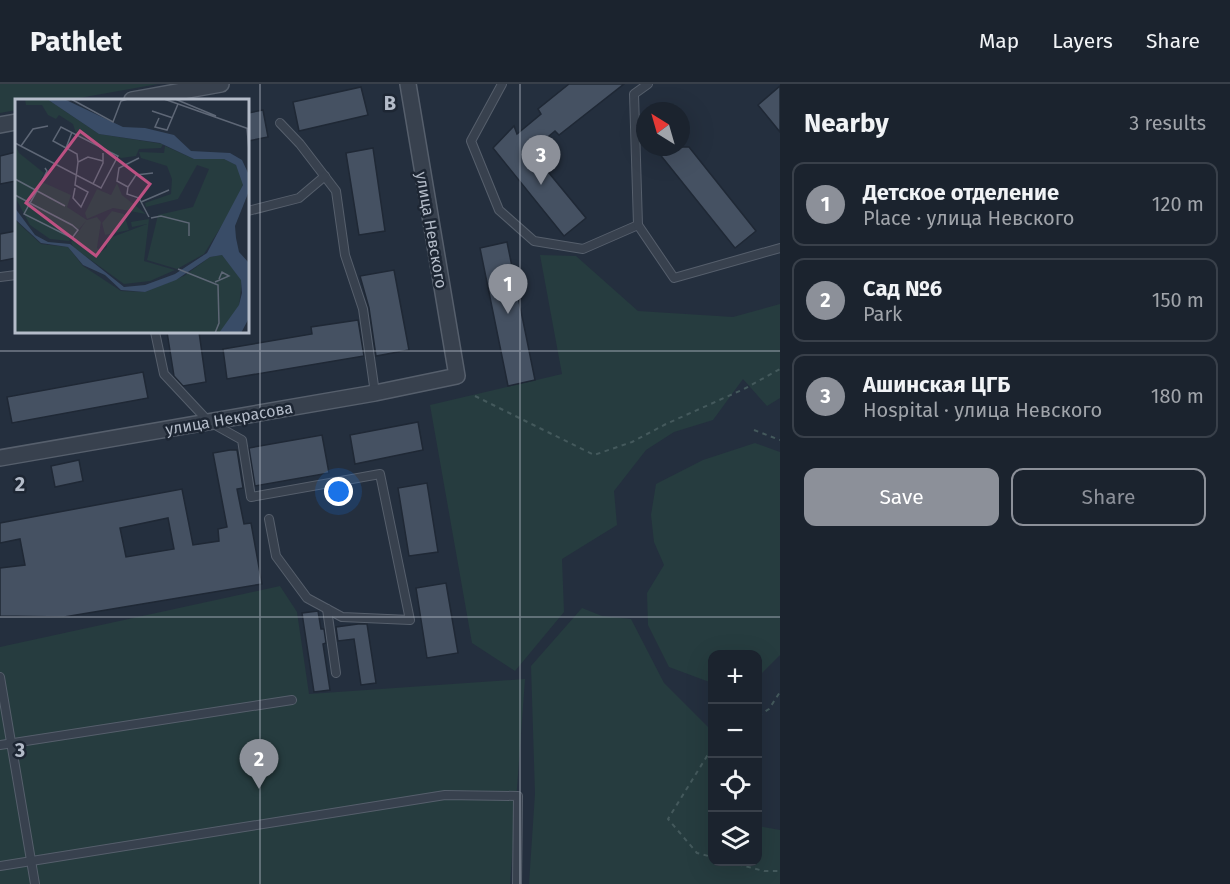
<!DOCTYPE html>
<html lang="en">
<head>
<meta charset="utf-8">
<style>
  :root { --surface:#1b232e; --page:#242b36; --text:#f1f3f6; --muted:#a0a4aa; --line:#39404a; --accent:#8c9099 }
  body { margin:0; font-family:"Fira Sans",sans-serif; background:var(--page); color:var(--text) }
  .controls { position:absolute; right:18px; bottom:18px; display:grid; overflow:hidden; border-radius:12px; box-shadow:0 6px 24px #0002 }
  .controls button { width:54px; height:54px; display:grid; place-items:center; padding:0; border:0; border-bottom:2px solid var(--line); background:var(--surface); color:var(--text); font:30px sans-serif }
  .compass { position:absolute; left:636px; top:18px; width:54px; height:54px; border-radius:50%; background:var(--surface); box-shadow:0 6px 24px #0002; rotate:323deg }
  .you { position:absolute; left:339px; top:408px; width:21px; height:21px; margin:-15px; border:4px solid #fff; border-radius:50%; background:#1a73e8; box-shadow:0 0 0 9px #1a73e833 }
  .badge { display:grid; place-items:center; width:39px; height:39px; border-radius:50%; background:var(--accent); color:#fff; font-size:20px; font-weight:700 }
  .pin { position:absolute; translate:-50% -50px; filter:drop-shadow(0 2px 3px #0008) }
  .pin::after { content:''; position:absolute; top:32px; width:21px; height:18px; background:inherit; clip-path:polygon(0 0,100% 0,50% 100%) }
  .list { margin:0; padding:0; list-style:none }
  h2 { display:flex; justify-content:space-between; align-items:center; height:78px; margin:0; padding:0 24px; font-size:26px }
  h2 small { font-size:20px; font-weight:400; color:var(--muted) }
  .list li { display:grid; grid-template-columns:39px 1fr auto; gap:18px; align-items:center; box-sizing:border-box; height:84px; margin:0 12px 12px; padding:0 12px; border:2px solid var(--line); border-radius:12px }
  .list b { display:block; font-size:22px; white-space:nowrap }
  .list p { margin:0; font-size:20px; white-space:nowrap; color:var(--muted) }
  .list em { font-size:20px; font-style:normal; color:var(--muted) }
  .actions { display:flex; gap:12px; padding:18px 24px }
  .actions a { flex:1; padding:14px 0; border:2px solid var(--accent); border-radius:12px; text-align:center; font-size:21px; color:var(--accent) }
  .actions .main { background:var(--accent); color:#fff }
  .icon { flex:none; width:33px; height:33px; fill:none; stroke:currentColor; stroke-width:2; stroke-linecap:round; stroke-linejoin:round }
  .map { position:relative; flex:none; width:780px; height:800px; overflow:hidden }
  header { display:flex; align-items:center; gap:36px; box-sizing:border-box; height:84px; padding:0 30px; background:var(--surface); border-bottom:2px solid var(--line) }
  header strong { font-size:28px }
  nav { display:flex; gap:33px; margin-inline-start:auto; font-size:21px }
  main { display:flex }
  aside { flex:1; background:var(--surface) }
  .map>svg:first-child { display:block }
</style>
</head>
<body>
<header>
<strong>Pathlet</strong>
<nav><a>Map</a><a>Layers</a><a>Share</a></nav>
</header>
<main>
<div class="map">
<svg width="780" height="800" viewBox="0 0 780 800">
  <rect width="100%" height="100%" fill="#242f3e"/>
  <g fill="#263c3f">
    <path d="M0,0H158L68,16H16V26L0,29Z"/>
    <path d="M540,171L576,172L638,227L733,233L780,220V314L767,322L743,295L713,336L674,348L646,366L614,407L617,441L562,475L564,528L515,587L472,559L430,321L562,290Z"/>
    <path d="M755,359L780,368V571L758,593V570H712V599L669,583L648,541L647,509L664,481L654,458L651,431L656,400L703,376Z"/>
    <path d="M280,502L297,528L309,610L525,595L510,800H0V563Z"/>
    <path d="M582,524L602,532L631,535L664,599L712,647V778H758V742L780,746V800H529L535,710L531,582Z"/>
  </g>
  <g fill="#455162" stroke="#1f2835" stroke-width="1.5" fill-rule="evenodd">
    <path d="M569,0H624L559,51L555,47L531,67L586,134L564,152L493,64L514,42L517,50L541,30L538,25Z"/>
    <path d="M780,2V48L758,21Z"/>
    <path d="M361,3L368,31L299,47L293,18Z"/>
    <path d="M263,26L268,53L248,57V29Z"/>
    <path d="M654,63H689L756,147L735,164Z"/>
    <path d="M373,64L385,147L359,151L346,69Z"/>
    <path d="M16,68V97L0,100V72Z"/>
    <path d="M16,147V174L0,177V150Z"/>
    <path d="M507,158L535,296L508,302L480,164Z"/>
    <path d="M394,186L409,266L376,272L369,224L360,192Z"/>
    <path d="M358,236L364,272L227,295L223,265L312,250L311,243Z"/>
    <path d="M167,248H199L206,298L183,302L174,292Z"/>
    <path d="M143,288L148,314L12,339L7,313Z"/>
    <path d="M418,338L423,366L355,380L350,351Z"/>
    <path d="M322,351L329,389L255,402L249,364Z"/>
    <path d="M230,366H237L243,404L237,405L244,440L251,439L262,500L64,533L0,532V484L25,481L20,455L0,459V439L182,405L193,461L219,457L218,445L227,443L213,369ZM168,434L174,465L126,473L120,444Z"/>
    <path d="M79,376L83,397L55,403L51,382Z"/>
    <path d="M427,399L438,468L409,472L398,404Z"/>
    <path d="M446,499L458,569L427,574L416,504Z"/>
    <path d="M318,527L321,545H324L326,559L323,560L330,606L314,608L302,529Z"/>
    <path d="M358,540H367L376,599L361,601L354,555L338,557L336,543Z"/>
  </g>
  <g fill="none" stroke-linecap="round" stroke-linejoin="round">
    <defs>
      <g id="lane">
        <path d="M502,0L471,57L499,126L534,157L583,165L638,141"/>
        <path d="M648,0L634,10L638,141L674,194L780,164"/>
        <path d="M280,39L300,60L336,107L345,171L363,225L375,309"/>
        <path d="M248,127L299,114L325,92"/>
        <path d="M0,193L16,191"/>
        <path d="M155,248L164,290L208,337L242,356L251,413L380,390L410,536L342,533L307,514L276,472L269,435"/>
        <path d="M327,525L336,589"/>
        <path d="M0,593L35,800"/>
        <path d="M0,661L292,616"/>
        <path d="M0,782L445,711L518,712L517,800"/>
      </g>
      <g id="street">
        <path d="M132,16L221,0"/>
        <path d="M0,41L16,38"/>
        <path d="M0,374L375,309L457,292L408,0"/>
      </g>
    </defs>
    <use href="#lane" stroke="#565f6c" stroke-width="10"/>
    <use href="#street" stroke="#565f6c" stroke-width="18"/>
    <g stroke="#44595c" stroke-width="2" stroke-dasharray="4.5 4.5" stroke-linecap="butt">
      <path d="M475,312L594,371L632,358L666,340L744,305L780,285"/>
      <path d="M754,346L780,356"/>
      <path d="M758,632L769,625L780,608"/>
      <path d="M712,664L668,735L697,769L712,773"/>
      <path d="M729,778L764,787H780"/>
    </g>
    <use href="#lane" stroke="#38414e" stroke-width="8"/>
    <use href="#street" stroke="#38414e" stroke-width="15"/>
  </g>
  <path fill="none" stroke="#b4bcc9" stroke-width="1.5" stroke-opacity="0.55" d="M260,0V800M520,0V800M0,267H780M0,533H780"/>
  <g text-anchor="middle" stroke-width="5" stroke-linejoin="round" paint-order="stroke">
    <g font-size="16" fill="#b4bcc9" stroke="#1d2633">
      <text transform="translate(432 146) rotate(80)" y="6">улица Невского</text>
      <text transform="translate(229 334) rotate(-10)" y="6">улица Некрасова</text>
    </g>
  </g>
  <g transform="translate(15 15)">
    <rect width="234" height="234" fill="#242f3e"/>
    <path d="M10,0H32L84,35L148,45L146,49L124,50L121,57L106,59L61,34L58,25L44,16L41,20L33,16L27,6H11ZM0,45L4,54L29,74L25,82L56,96L52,108L72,121L82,118L86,123L82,149L86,153L92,148V140L132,125L117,128L116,123L134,120L129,162L160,171L135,182L109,185L58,148L56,143L71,122L54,142L35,140L15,126L0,98ZM150,47L179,60H209L221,66L229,83L217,110L189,155L162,170L132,161L143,116L178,108L194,70L182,66L163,100L131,108L130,104L156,95L157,80L152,67L126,59L124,53L149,54ZM102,84L107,96L131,115L98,109L72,120L70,114L82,90L96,96ZM97,112L109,115L114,131L90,136L87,124ZM0,121L26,145L53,148L68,167L106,192L130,193L169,177L195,158L207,156L227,181L224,207L206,234H0Z" fill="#263c3f"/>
    <path d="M32,0H49L108,28L130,29L159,36L176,52L215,54L227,61L234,76V92L220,127L221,139L224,153L234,164V219L226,234H204L224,206L227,194L226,181L207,156L195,158L161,181L130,193L106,191L90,176L68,166L53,148L26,144L0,120V109L20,136L33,143L55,145L109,188L130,186L160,175L192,154L228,86L221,66L209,60H179L145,44L84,35Z" fill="#394c67"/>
    <path fill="none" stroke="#5e6776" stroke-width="1.5" d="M56,0L98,23L106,2L113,0M149,0L234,30M160,0L201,17M137,12L158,19M144,19L140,28L152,31L163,5M232,29L234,52M57,33L51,49L62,55L63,63M0,44L86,89L103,57L46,28L38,42L51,49M6,47L18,30L33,27M0,80L50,107M78,85L88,64V54M113,88L102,82L104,69L124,59M60,89L58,99L66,108L73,93L60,86L63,63L73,58L88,62M0,96L15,104L57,126L63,131L57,139L9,115L15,104L22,92L32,72L30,69M126,103L154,91M134,118L124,99L112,95L113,88L121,76L138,74M136,119L146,117L174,124V137M163,170L203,186L204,224L200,234M200,183L214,177L207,173L204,180"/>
    <path fill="#bd5182" fill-opacity="0.15" stroke="#bd5182" stroke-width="3" d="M65,32L135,85L81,157L11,104Z"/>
    <rect width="234" height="234" fill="none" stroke="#b4bcc9" stroke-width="3"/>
  </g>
  <g font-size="20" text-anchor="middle" font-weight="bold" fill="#b4bcc9" stroke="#1d2633" stroke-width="5" stroke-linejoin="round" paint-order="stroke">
    <text x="390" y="26">B</text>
    <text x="20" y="407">2</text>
    <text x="20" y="673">3</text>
  </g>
</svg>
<div class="controls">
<button>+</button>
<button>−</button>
<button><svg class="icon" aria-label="locate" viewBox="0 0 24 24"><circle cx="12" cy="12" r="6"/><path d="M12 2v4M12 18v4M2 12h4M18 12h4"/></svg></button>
<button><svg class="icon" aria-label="layers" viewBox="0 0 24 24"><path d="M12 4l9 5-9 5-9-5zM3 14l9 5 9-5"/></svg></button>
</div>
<svg class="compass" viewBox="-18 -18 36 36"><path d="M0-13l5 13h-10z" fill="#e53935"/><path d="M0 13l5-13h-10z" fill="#a0a4aa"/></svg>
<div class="you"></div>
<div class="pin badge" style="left:508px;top:230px">1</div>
<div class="pin badge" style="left:259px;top:705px">2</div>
<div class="pin badge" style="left:541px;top:101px">3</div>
</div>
<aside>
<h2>Nearby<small>3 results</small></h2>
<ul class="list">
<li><span class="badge">1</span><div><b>Детское отделение</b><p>Place · улица Невского</p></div><em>120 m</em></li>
<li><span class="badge">2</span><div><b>Сад №6</b><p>Park</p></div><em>150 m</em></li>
<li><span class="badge">3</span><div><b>Ашинская ЦГБ</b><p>Hospital · улица Невского</p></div><em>180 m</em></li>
</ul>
<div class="actions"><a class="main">Save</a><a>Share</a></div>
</aside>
</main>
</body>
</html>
